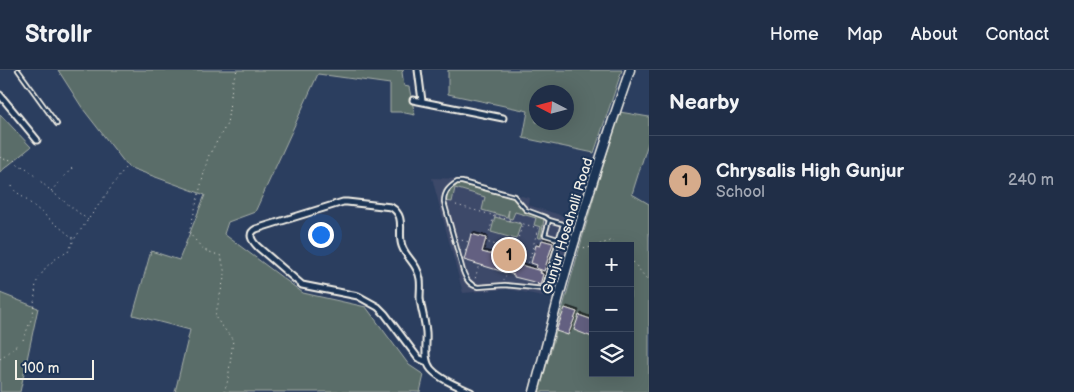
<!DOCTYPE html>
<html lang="en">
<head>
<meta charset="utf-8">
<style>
  :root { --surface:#202e47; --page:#2d3a52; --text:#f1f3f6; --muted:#a2a8b4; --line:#3d4a60; --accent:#d6ab8b }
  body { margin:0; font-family:"Balsamiq Sans",sans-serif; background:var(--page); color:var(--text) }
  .controls { position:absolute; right:15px; bottom:15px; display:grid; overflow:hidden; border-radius:0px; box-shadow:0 5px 20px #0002 }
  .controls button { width:45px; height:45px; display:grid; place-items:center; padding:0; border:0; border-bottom:1px solid var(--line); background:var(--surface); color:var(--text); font:25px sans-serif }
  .compass { position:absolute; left:529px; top:15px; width:45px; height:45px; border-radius:50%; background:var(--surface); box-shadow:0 5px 20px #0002; rotate:276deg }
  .scale { position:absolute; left:15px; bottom:12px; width:79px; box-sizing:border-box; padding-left:5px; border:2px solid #f4f1e8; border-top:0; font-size:14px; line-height:18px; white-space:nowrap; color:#f4f1e8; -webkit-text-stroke:4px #1d3557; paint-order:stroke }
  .you { position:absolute; left:320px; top:164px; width:18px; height:18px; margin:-12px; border:4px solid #fff; border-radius:50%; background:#1a73e8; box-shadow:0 0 0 8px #1a73e833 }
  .badge { display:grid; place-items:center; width:32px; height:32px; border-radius:50%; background:var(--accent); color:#111; font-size:16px; font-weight:700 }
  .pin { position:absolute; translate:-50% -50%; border:2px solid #fff; box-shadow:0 1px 5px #0006 }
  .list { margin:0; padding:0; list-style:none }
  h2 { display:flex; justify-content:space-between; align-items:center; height:65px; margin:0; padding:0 20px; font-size:21px }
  h2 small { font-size:16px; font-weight:400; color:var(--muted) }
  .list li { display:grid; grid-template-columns:32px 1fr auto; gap:15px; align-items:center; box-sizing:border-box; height:90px; padding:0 20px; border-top:1px solid var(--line) }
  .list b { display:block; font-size:19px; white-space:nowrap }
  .list p { margin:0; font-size:16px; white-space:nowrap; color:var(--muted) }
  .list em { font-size:16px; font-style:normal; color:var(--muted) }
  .icon { flex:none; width:28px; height:28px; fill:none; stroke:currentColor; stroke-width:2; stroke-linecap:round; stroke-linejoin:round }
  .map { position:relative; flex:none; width:649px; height:322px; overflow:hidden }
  header { display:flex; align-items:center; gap:30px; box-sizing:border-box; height:70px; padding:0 25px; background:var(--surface); border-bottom:1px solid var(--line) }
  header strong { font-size:24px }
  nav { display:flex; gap:28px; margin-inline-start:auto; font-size:18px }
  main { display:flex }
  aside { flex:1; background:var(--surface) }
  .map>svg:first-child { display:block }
</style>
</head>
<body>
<header>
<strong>Strollr</strong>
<nav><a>Home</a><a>Map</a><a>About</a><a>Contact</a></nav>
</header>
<main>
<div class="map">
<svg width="649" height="322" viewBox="0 0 649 322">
  <defs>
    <filter id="shadow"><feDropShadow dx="2" dy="-2" stdDeviation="0" flood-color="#0009"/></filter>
  </defs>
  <rect width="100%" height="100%" fill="#2b3e5f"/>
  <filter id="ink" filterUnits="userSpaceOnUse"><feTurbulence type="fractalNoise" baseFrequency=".02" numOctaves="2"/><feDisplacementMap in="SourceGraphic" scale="10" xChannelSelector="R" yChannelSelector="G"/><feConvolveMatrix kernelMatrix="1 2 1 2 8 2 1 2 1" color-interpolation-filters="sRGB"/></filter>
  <g filter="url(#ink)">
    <path fill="#3c4869" d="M432,108L460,109L529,128L528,135L576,150L553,228L507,219L463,223Z"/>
    <g fill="#5a6d69" stroke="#a7afa8" fill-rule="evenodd">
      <path d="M58,0H404L402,2L404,16L409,17L415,45L400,42H390V14L318,4L255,142L228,152L224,164L303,223L366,237L409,295L424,305L420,322H175L190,260L133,245L151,181L179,190L205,125L128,97L83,39Z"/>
      <path d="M448,0H622L594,83L523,68L528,41L448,24ZM536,22H566V52H536Z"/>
      <path d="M620,42L649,47V70L632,124L649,134V322H539L600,105ZM593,176H630V303H593Z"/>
      <path d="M0,44L31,77L0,102Z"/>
      <path d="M459,113L513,128L525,142L543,148L544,149L541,168H538L541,157L534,155L536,148L515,142L512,149L508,148L509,140L507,147L482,140L485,127L455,118L452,132L445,131L449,121Z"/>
      <path d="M495,147L521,154L516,169L491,162Z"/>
      <path d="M0,223L38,238L20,322H0Z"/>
    </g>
    <g fill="#646181" stroke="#f4f1e8" filter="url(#shadow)">
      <path d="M471,164L486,168L482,182L508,189L507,191L541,201L540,203L543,204L540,215L537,214L538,213L514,207V205L464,190Z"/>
      <path d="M542,170L553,173L544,201L536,198L537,195L531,193L536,175L540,176Z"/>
      <path d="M565,238L577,242L568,265L556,261Z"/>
      <path d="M579,245L593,250L592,267L574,260Z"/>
    </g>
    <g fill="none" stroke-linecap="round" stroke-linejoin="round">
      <defs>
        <g id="lane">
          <path d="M18,0L57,54"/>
          <path d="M457,112H462L514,126L526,140L545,147L549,150L563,154L544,219L505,215L478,217C469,215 466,209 463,201L444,132C444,122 449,117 457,112Z"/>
          <path d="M549,150L545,165L558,169"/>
          <path d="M560,165L573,168"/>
        </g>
        <g id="street">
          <path d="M418,0L422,31"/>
          <path d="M0,25L37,70"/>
          <path d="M413,30L503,48"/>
          <path d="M427,292L418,288L385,244L378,237L358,226L302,215L258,177C252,171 247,164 256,159L343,132H347L391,137C407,147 397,162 402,176C406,188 418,194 420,209C421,215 420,221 420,228C421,239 425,250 426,262C427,274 423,289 431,299C441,310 458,316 471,322"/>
        </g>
        <path id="secondary" d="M534,322C548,270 560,218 576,167C592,111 611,55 630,0"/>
      </defs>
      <use href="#lane" stroke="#f4f1e8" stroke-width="6"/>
      <use href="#street" stroke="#f4f1e8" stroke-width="9"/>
      <use href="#secondary" stroke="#f4f1e8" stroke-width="11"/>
      <g stroke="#f4f1e8" stroke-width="1" stroke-dasharray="1 4" stroke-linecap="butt">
        <path d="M0,87L2,89L14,90L20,96L25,97L51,121L88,150"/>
        <path d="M12,116L13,119L74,169"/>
        <path d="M51,121L74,96"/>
        <path d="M456,135L538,158L528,195"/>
        <path d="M494,146L486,172L514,180L523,154"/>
        <path d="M457,169L469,172"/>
        <path d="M595,176L613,170L618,176"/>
        <path d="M579,177L588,178L593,176"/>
        <path d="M460,180L467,181"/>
        <path d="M630,188L649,212"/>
        <path d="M541,202L545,204"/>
        <path d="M504,211L507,203"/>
        <path d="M474,213L479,194"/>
        <path d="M0,289L23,270L33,245L36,213L46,197L59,186L68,182L75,168L125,98"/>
        <path d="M224,322L228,310L233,270L215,247L225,204L221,186L204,180L189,163L208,87L227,54L233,10L237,0"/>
      </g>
      <use href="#lane" stroke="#1d3557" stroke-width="2.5"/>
      <use href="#street" stroke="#1d3557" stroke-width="5"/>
      <use href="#secondary" stroke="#1d3557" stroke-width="8"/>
    </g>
  </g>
  <g text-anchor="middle" stroke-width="4.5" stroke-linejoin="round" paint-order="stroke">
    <g font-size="14" fill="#f4f1e8" stroke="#1d3557">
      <text transform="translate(567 156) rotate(-73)" y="5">Gunjur Hosahalli Road</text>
    </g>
  </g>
</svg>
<div class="controls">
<button>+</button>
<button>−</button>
<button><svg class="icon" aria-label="layers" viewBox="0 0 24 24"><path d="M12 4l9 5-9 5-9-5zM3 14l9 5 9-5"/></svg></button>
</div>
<svg class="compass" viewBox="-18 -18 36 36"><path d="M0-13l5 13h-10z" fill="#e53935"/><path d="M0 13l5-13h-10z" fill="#a2a8b4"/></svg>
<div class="scale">100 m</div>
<div class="you"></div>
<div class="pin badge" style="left:509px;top:185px">1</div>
</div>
<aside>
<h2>Nearby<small></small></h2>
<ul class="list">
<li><span class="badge">1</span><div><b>Chrysalis High Gunjur</b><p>School</p></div><em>240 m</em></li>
</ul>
</aside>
</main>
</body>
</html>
